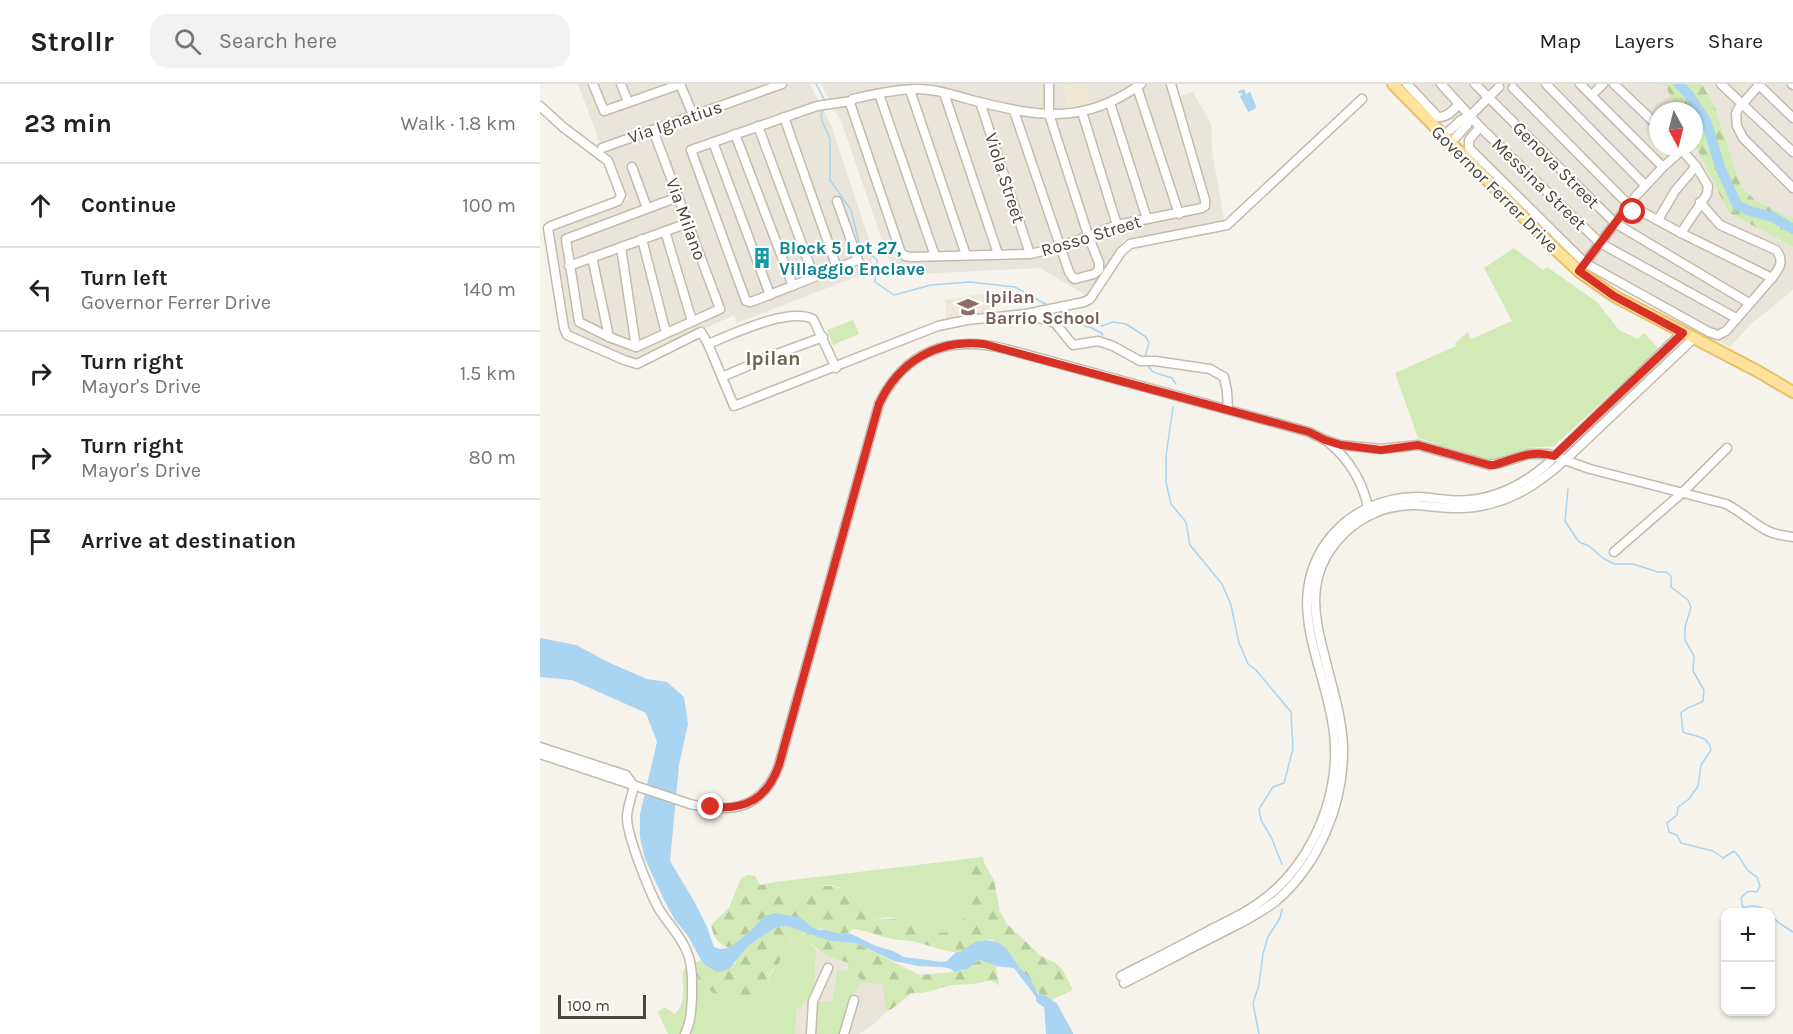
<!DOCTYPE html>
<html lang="en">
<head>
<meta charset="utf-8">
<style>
  :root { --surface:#fff; --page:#f2f2f2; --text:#222; --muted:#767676; --line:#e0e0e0 }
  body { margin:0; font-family:Karla,sans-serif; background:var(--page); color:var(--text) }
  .controls { position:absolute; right:18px; bottom:18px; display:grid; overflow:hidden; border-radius:12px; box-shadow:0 2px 4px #0004 }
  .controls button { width:54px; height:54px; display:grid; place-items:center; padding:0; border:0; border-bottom:2px solid var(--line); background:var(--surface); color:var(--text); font:30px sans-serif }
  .compass { position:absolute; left:1109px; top:18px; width:54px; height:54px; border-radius:50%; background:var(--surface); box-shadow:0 2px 4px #0004; rotate:173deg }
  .scale { position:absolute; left:18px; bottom:15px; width:88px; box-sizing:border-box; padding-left:6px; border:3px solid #4b4439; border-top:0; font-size:16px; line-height:21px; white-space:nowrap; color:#4b4439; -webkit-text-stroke:4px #fff; paint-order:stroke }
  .stop { position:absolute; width:18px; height:18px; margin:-14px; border:4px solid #d93025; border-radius:50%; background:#fff }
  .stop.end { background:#d93025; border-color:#fff; box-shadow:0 2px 6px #0008 }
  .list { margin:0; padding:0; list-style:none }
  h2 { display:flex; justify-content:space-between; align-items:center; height:78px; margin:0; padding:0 24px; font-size:26px }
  h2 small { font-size:20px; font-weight:400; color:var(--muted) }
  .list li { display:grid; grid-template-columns:39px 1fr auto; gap:18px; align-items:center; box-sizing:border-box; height:84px; padding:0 24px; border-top:2px solid var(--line) }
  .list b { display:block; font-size:22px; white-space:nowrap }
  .list p { margin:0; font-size:20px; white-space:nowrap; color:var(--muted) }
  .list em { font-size:20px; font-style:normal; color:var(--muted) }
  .icon { flex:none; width:33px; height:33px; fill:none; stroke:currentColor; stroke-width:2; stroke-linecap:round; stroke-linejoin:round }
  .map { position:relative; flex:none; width:1253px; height:950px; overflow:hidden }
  header { display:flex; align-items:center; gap:36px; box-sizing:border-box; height:84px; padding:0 30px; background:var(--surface); border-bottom:2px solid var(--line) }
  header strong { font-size:28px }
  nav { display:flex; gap:33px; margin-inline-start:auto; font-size:21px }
  .search { width:420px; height:54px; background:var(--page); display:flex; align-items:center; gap:15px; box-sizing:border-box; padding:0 21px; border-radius:18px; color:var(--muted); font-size:22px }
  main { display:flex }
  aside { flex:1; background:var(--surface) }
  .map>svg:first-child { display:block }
</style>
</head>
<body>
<header>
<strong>Strollr</strong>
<div class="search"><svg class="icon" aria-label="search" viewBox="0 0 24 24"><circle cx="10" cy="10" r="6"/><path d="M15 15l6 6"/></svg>Search here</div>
<nav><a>Map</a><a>Layers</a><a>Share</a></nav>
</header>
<main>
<aside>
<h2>23 min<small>Walk · 1.8 km</small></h2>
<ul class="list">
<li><svg class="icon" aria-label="ahead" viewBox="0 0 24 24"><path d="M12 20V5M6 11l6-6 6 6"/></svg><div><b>Continue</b></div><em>100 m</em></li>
<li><svg class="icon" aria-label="left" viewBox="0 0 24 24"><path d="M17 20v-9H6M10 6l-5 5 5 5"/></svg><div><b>Turn left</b><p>Governor Ferrer Drive</p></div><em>140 m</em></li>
<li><svg class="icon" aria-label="right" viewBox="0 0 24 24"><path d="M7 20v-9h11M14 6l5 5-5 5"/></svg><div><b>Turn right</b><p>Mayor's Drive</p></div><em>1.5 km</em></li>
<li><svg class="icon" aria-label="right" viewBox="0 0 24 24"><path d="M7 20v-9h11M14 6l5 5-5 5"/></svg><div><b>Turn right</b><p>Mayor's Drive</p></div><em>80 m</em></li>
<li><svg class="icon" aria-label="arrive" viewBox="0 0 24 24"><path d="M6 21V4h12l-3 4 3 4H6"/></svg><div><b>Arrive at destination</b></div></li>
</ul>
</aside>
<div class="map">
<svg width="1253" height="950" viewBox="0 0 1253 950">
  <defs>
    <pattern id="forest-firs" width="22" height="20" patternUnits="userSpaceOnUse" patternTransform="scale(1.5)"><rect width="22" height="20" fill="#d2eab5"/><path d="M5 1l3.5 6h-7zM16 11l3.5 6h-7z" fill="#b6ca9c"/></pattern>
  </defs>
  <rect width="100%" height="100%" fill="#f6f3ec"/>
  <g fill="#eae5da">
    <path d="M38,0H270L291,41L333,168L332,180L329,188L197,239L194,231L95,277L31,251L25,244L13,150L16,146L82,121L88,114L75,79L64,70Z"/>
    <path d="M281,0H635L640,12L653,8L671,40L672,67L684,136L584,156L549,213L500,184L360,191L350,179L301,37Z"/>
    <path d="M863,0H1119L1126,3L1138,27H1118V63H1154V59L1189,129L1253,163V205L1247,211L1211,240L1190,263L1042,183L924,64V58L927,50L909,34L902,36Z"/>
    <path d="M1162,0H1253V134H1249L1215,116L1201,102L1174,20Z"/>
    <path d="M276,865L286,872L309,879L306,887L297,886L292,917L274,950H255V925L263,916L270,918L275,899Z"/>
    <path d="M320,899H342L346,928L333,941L319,950H300L306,922Z"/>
  </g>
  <g fill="#efe8d6">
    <path d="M530,0H546L551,20L527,25L524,1Z"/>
    <path d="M447,209L452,231L431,234L406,235L405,216Z"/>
  </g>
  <g fill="#d2eab5">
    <path d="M974,164L1003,186L1007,183L1057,218L1079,246L1098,255L1104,249L1119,265L1014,362L988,364L951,378L878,354L855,289L916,262L915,259L928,248L931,255L972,237L944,184Z"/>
    <path d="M313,236L319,250L293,261L287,246Z"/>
    <path d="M443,773L444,779L430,780L427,828L421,839L415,845L404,849L390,847L369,838L357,835L348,833L334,835C324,827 317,816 307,808C291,794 265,805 247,810L240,807L235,798Z"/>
    <path d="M257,853L265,855L276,865L275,899L271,918L263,917L261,924L256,925L255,950H128L118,928L124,923L135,930C150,915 139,893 144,886C146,884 150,882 153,880L159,896L179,910L188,907L199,912L219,914L230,903C229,889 230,891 237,880C240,876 239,876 240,871C243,863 250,857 257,853Z"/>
    <path d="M297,886L306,887L320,894V899L306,922L300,950H274L278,918L292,917Z"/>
  </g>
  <g fill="url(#forest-firs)">
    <path d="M1119,0H1162L1174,20L1201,102L1215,116L1249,133L1253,134V163L1189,129L1154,59V27H1138L1126,3Z"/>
    <path d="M444,779L454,796L460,828L467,840L501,872L514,878L522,885L533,906L509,917C496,909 487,895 479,883C473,875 468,865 458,859C442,848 433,865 420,868C411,870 385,860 376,858C367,856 357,856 348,854C336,851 325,846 313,845C304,855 296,847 286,846C280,845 276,846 271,842C267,840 264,836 260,833H224L208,849L189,864C177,859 174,854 171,841L189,824L201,794L208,791L215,792L220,801L235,798L240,807L247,810L270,802H292L306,806L315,813L325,821L327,829L334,835C346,834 355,834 366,837C383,842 403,858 418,841C422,837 426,831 427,825C428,811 426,797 424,783L430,780Z"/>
    <path d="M247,842L289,857L316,859L380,891L422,887C428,885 434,876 441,876C445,877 452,881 456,882L459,902C451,892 443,899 433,900C426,901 420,900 413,901C399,903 386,911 371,909L353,924L346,928L342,900L320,899V894L306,887L309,879L286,872L265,855L257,853L250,857L243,866L239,879L231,887L229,892L230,903L228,907L215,916L199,912L188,907L179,910L173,909L159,896L154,888L153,880L161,876L165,881L195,880L199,870L208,862L236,843Z"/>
  </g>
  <g fill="#a9d4f2">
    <path d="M704,5L706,10L710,8L716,22L715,25L708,28L700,12L703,10L698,9L699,7Z"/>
    <path d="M0,554L36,561L70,579L107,595L127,598L144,613L148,640L139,681L130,777L154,817L167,843L174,863L180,865L189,864L208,849L224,833L234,829L260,833L272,843L279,846H286L301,850L309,849L336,862L353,867L364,873L402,878L407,877L416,868H420L435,858L446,856L457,858L466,864L479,883L490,894L498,910L509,917L531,950H506L504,920L499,917L474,884L456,882L440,876L436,877L428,885L414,888L411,885L402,883L378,882L354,877L316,859L289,857L247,842L236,843L208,862L189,885L177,888L165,881L161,876L148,852L135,836L125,818L105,775L100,753V730L117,658L106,629L32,596L0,593Z"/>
  </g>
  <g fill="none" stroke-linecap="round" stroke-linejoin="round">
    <g stroke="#a9d4f2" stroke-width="1.5">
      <path d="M276,0L284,15L283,18"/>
      <path d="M282,26L281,34L290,55V96L311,126L319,158L337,176L335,198L354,211L391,201L430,198L475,203L509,222"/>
      <path d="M518,227L547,243H550L563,250L562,251"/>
      <path d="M561,242L573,238L586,240L606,253L609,259L605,273"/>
      <path d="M606,280L613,288L632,294L636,300"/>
      <path d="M633,323L626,372V398L631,420L646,438L650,461L682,500L691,521L699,559L708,580L716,586L751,628L753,665L744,699L733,703L719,725L721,736L731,753L742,780"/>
      <path d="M1028,405L1025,437L1039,458L1049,462L1063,474L1074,480H1093L1118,488H1126L1131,492V503L1148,516L1151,523L1145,543V556L1154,572L1153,587L1164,606L1163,617C1155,622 1148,622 1141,629L1143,648C1155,653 1168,651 1171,666L1161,681L1158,702L1149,715L1138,723L1137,731L1127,739L1129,748L1137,751L1141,759L1173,767L1183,774L1194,767C1206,778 1201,784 1217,793L1220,802L1217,808C1209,806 1206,808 1201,814L1203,824C1213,821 1220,821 1228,828"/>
      <path d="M1230,831L1239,839L1253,848"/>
      <path d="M719,950L713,919L719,901L723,870L728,853L740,834L742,825"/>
    </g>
    <g stroke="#a9d4f2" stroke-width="10">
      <path d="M1139,0L1149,11L1166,37L1180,83L1197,121L1210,127L1233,133L1253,145"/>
      <path d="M501,915L513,923L528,950"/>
    </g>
    <defs>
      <g id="minor">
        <path d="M53,0L64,27L141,0"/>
        <path d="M81,0L88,18"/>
        <path d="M140,0L153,31"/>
        <path d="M601,0C544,41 500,33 435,17C416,12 397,5 377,5C359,5 330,11 313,15L310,19L311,22L361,169L365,172L371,173L490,170L520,163L577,141L662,124L665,122V116L631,0"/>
        <path d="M867,0L898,33C907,34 913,26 919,20"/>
        <path d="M901,0L940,43L1060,159L1196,234"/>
        <path d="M935,0L1075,139L1209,219"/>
        <path d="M1006,0L1105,101"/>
        <path d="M1040,0L1123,83"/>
        <path d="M1074,0L1118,42"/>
        <path d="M1181,0L1253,68"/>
        <path d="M1218,0L1253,34"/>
        <path d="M1220,0L1198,25L1196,30L1197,42L1203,54L1253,104"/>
        <path d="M1252,0L1253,1"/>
        <path d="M597,3L639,130"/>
        <path d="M973,4L1084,116"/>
        <path d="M370,6L426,171"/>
        <path d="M404,9L458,170"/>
        <path d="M339,10L395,172"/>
        <path d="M1052,11L1063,0"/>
        <path d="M440,18L490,170"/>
        <path d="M570,19L607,135"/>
        <path d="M0,22L23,43L68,77L81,111L78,117L11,142L8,144L24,244L27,251L84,276L97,280L161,248L168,260L194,322L398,242L427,236L486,230L544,218L550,215L581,168L590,160L687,141L822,15"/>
        <path d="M474,27L529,188L533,194L535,195L554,190L559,186V179L548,151L509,30V0"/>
        <path d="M542,28L577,141"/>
        <path d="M244,33L297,184"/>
        <path d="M218,42L274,193"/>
        <path d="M940,43L929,56V64L1045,179L1169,248L1178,251L1186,247L1232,194C1239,185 1245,177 1236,166L1180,141L1160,118"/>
        <path d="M113,46L180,225L96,263L69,253L39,238L26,155L138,113"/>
        <path d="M910,46L921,36L931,31L959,3"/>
        <path d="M195,50L253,202"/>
        <path d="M916,53L927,41L931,31"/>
        <path d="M173,58L230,211"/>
        <path d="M1139,63L1156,82L1168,102L1167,110L1141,149"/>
        <path d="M62,64L242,0"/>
        <path d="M92,83L107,124"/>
        <path d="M1095,113L1123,83L1142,66"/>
        <path d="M297,117L318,176L211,218L206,217L151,66L277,22L311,17"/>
        <path d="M1097,125L1141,149L1232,194"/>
        <path d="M1118,136L1135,107L1156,82"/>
        <path d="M125,147L152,237"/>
        <path d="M102,155L126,249"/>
        <path d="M81,163L96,263"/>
        <path d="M52,173L69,253"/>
        <path d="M29,182L148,139"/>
        <path d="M1042,183L1085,126"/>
        <path d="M489,231L515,239L533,261L558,257L573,262L600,277H615L670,285L684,293L687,307L688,325"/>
        <path d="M168,260C193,250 248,223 273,235L296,284"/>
        <path d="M182,293L226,274L283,253"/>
        <path d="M788,358C810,376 824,400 829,428"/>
        <path d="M1074,468L1142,409L1187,364"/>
        <path d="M0,663L86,691L94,702"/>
        <path d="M0,670L150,720C191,730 223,725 239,681L339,320C365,266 410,251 466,265L769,348L785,356L801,361L841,365L878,361L949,381L960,379L989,370H1008L1050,385L1186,420C1201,427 1213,440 1228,447C1236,451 1245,452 1253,453"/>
        <path d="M94,702C92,712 87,723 87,734C87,752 110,809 119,825C128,840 141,852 147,868C153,882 152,899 152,914C151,927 151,938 145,950"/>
        <path d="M581,892C611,877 640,862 670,846C690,836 711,826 728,812C748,796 764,774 775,752C792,718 799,679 793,642C784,579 744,519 786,459C807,429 843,412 880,413C896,414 912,418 929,416C958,413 984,400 1006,381L1143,248"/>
        <path d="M584,899C614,884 643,868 673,853C694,842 717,832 736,817C779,780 804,720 803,663C802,632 791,600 784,570C774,534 768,498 791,465C810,437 842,420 876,421C895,422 915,426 934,423C971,418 998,400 1025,376L1154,254"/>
        <path d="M271,950L273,917L288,884"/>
        <path d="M304,950L314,916"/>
      </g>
      <path id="major" d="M853,0L1013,163L1041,189L1074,212L1219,288L1253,308"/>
    </defs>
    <use href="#minor" stroke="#c2bbae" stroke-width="11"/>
    <use href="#major" stroke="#e6c16a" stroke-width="14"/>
    <use href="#minor" stroke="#fff" stroke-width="8"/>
    <use href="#major" stroke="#ffe39c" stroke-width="10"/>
  </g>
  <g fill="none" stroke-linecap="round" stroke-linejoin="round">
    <path stroke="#d93025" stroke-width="8" d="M171,723C206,726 227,715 239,681L339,320C359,277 397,255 444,260L769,348L785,356L801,361L841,366L878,361L949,381H954C975,375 992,365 1014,372L1143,249L1074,212L1039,187L1085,126L1093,128"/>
  </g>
  <defs>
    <symbol id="building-bare" viewBox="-9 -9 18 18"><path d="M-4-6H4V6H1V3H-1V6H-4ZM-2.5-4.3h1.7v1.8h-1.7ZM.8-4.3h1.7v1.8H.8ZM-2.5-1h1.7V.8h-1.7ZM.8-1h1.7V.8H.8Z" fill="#0f9aa8" stroke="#fff" stroke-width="2.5" paint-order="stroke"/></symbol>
    <symbol id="school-bare" viewBox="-9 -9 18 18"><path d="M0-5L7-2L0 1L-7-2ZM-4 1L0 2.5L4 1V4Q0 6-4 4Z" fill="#8d6e63" stroke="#fff" stroke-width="2.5" paint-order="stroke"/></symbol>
  </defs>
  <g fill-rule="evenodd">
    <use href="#building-bare" x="207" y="159" width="30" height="30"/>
    <use href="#school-bare" x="413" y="208" width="30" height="30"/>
  </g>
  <g text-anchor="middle" stroke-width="4.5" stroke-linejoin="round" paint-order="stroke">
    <g font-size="18" fill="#4b4439" stroke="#fff">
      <text transform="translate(135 38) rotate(-19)" y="6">Via Ignatius</text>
      <text transform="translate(1016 81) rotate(45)" y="6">Genova Street</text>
      <text transform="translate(465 94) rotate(72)" y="6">Viola Street</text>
      <text transform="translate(999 100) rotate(44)" y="6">Messina Street</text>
      <text transform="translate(955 105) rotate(45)" y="6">Governor Ferrer Drive</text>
      <text transform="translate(146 135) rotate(70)" y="6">Via Milano</text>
      <text transform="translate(551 152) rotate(-17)" y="6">Rosso Street</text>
    </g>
    <g font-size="18" font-weight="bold" fill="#0d838f" stroke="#fff" text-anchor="start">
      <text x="239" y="170">Block 5 Lot 27,<tspan x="239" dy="21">Villaggio Enclave</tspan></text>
    </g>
    <g font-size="18" font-weight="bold" fill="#785e54" stroke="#fff" text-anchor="start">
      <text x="445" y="219">Ipilan<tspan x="445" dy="21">Barrio School</tspan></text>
    </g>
    <g font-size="20" font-weight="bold" fill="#6e6250" stroke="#fff">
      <text x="233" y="281">Ipilan</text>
    </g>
  </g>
</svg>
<div class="controls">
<button>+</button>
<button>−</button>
</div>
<svg class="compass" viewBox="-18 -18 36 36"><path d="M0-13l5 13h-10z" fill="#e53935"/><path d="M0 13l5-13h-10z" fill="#767676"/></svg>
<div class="scale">100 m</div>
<div class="stop" style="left:1093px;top:128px"></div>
<div class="stop end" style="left:171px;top:723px"></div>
</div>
</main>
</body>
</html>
